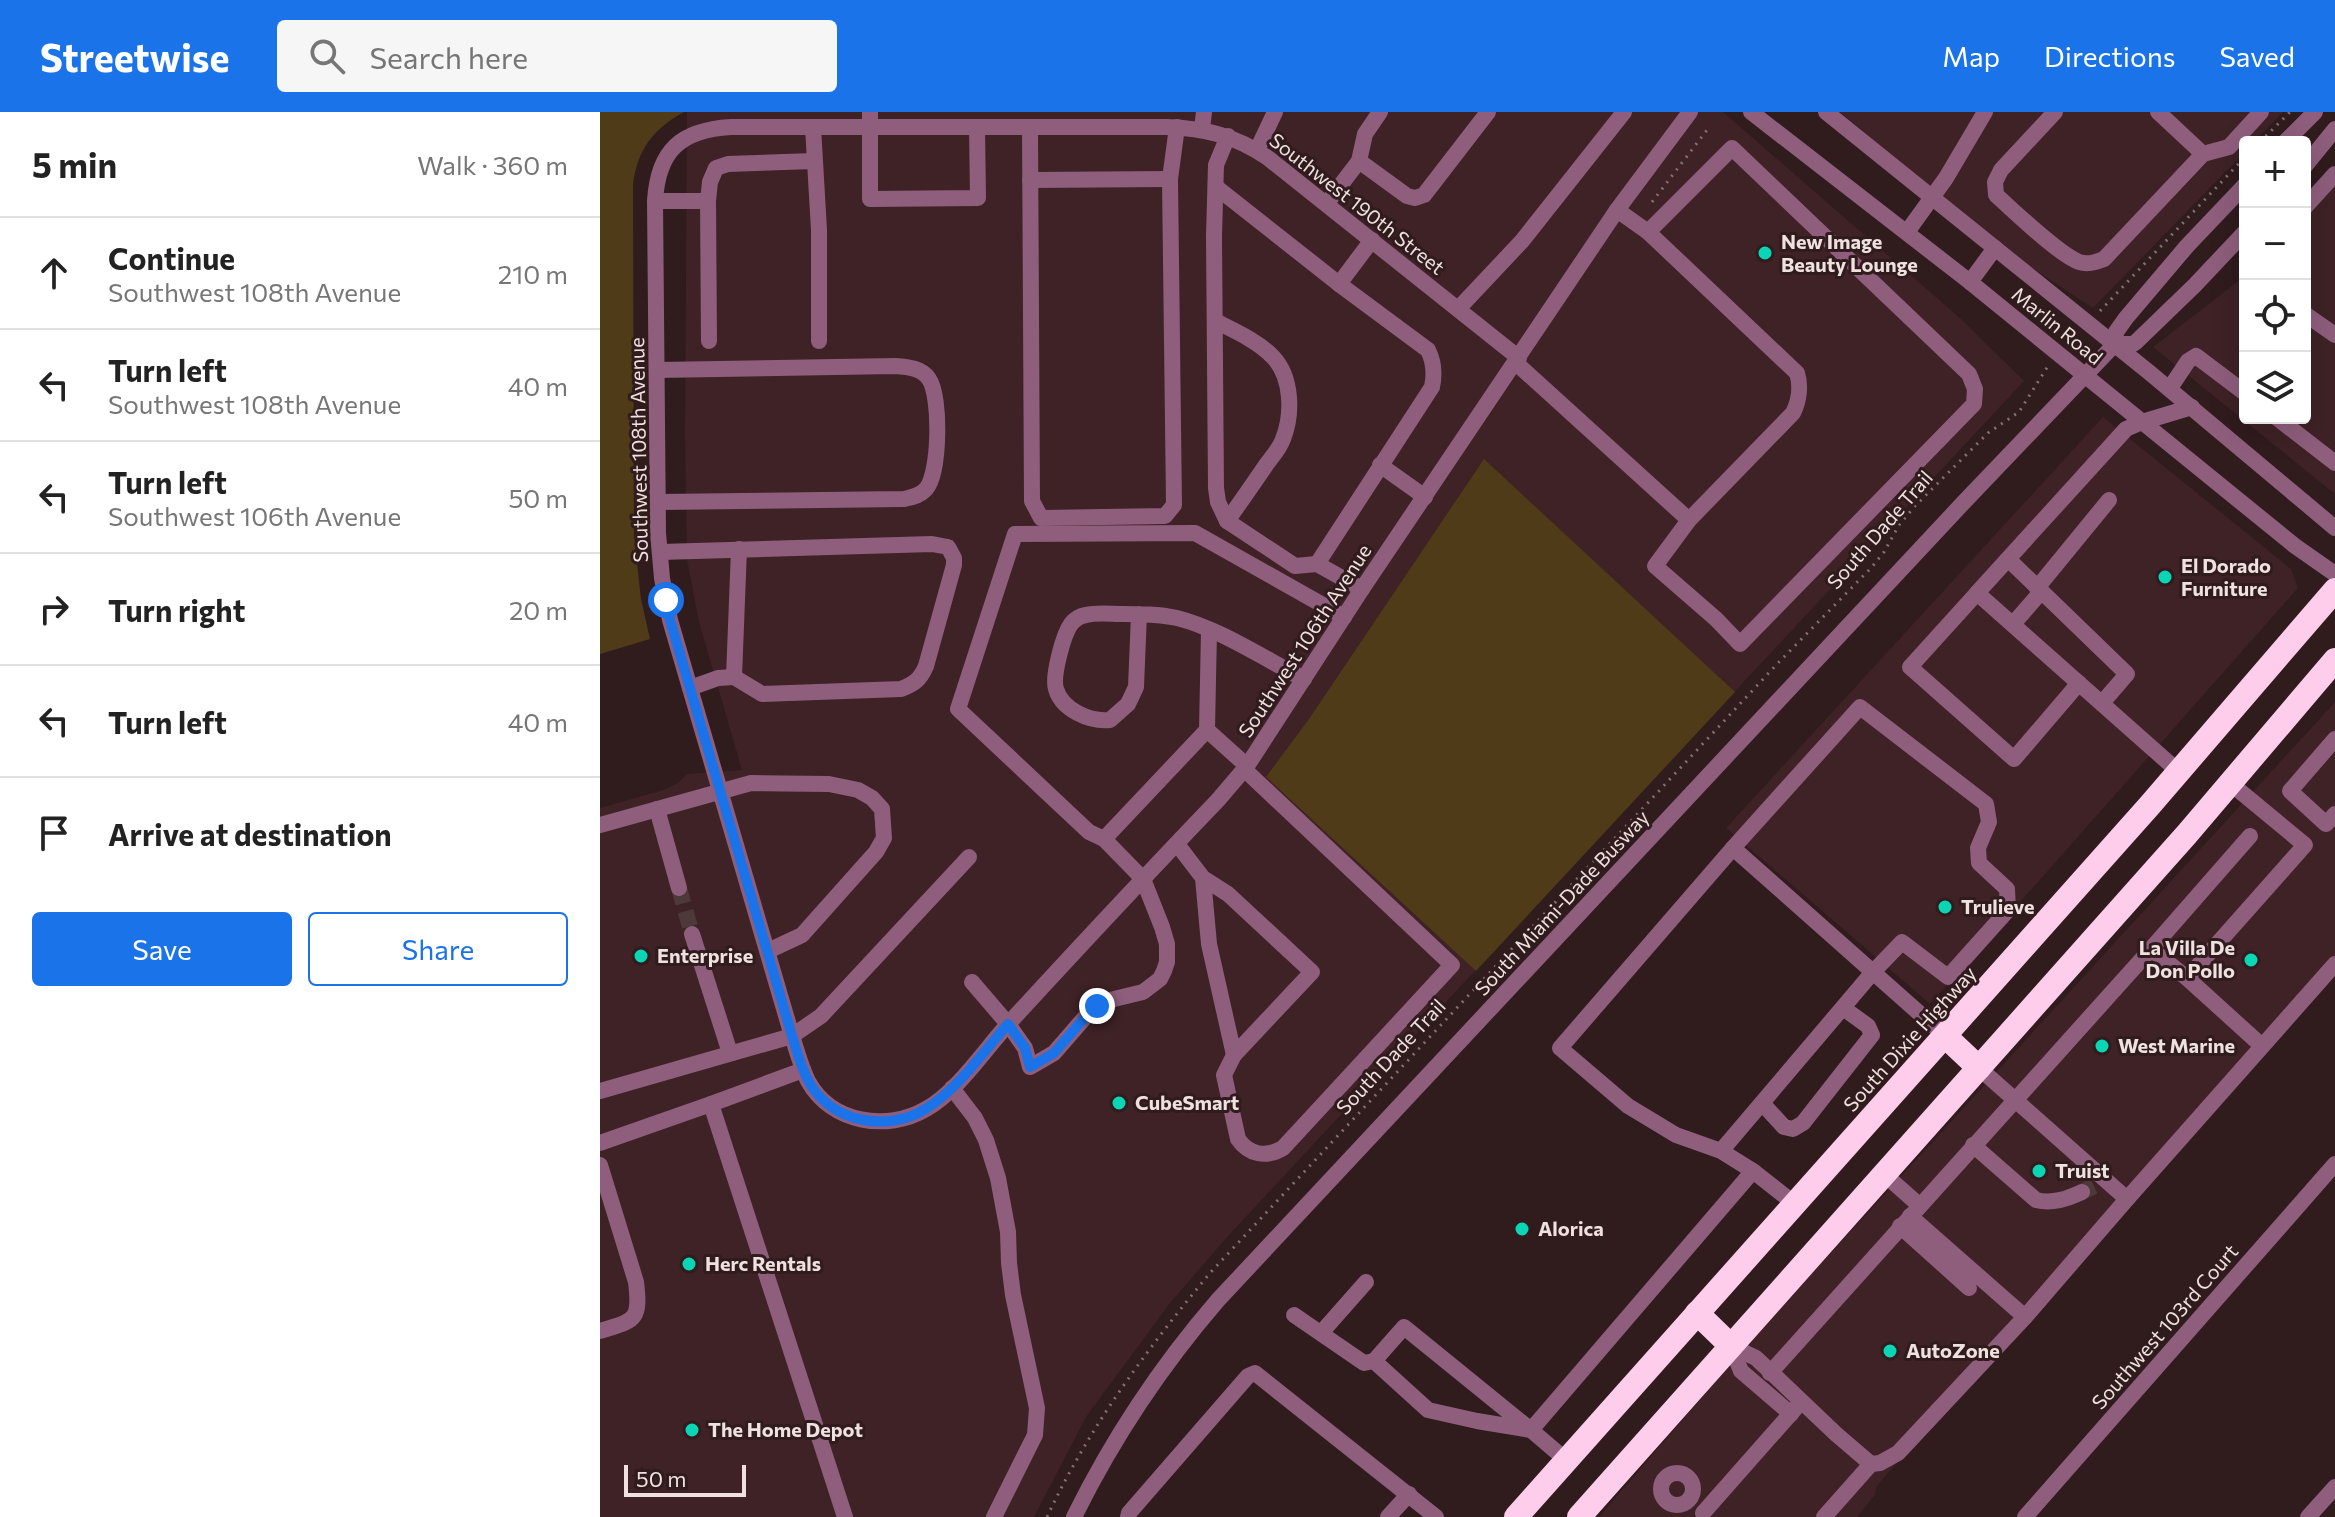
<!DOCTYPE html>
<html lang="en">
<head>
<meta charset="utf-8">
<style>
  :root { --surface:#fff; --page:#f6f6f6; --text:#222; --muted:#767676; --line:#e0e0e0; --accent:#1a73e8 }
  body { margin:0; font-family:Commissioner,sans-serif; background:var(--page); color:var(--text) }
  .controls { position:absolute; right:24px; top:24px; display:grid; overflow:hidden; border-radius:8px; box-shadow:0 8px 32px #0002 }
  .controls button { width:72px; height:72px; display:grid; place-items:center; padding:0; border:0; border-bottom:2px solid var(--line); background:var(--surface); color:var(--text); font:40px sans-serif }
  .scale { position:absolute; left:24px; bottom:20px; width:122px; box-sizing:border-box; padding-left:8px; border:4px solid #f0e1e1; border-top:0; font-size:22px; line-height:28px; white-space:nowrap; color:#f0e1e1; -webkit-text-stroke:6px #301b1d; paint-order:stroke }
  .stop { position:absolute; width:24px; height:24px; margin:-18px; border:6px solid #1a73e8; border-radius:50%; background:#fff }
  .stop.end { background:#1a73e8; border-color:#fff; box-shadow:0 2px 8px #0008 }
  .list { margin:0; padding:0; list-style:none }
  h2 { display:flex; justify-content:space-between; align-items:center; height:104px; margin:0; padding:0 32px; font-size:34px }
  h2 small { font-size:26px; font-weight:400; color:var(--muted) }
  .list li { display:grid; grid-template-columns:52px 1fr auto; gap:24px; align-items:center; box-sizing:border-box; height:112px; padding:0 32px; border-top:2px solid var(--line) }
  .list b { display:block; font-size:30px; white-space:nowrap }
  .list p { margin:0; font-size:26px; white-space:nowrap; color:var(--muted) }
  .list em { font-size:26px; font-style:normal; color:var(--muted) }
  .actions { display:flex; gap:16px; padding:24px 32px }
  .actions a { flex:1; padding:18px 0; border:2px solid var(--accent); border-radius:8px; text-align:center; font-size:28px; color:var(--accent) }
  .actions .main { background:var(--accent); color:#fff }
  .icon { flex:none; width:44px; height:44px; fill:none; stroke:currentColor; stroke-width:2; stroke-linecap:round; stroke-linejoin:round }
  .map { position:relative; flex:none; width:1735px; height:1405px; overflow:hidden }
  header { display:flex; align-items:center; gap:48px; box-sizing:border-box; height:112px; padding:0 40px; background:var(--accent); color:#fff }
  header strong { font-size:38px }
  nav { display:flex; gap:44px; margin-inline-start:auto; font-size:28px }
  .search { width:560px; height:72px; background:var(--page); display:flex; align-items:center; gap:20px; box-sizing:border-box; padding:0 28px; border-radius:8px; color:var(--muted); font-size:30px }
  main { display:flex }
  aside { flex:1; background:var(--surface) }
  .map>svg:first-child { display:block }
</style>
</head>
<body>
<header>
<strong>Streetwise</strong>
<div class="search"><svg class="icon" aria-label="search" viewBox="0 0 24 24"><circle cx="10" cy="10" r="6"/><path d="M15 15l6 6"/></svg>Search here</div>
<nav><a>Map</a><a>Directions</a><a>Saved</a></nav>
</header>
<main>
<aside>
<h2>5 min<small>Walk · 360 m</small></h2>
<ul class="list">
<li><svg class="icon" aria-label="ahead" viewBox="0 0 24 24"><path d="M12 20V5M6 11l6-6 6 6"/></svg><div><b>Continue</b><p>Southwest 108th Avenue</p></div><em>210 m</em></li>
<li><svg class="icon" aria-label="left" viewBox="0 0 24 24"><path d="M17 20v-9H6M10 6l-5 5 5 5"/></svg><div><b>Turn left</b><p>Southwest 108th Avenue</p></div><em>40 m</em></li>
<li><svg class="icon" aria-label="left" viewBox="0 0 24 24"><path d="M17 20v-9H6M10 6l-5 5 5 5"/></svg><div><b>Turn left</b><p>Southwest 106th Avenue</p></div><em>50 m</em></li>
<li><svg class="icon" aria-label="right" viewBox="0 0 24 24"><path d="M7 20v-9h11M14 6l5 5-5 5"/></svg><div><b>Turn right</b></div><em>20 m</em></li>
<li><svg class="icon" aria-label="left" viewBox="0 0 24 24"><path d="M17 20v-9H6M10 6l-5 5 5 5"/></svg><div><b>Turn left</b></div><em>40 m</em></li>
<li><svg class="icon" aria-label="arrive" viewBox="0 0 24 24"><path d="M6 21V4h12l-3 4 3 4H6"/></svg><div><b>Arrive at destination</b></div></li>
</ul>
<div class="actions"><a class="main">Save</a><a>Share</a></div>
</aside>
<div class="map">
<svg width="1735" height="1405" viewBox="0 0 1735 1405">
  <rect width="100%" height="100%" fill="#301b1d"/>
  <g fill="#3e2225">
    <path d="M87,0H1123L1360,206L1424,269L629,1123L570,1191L486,1305L434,1405H0V696L63,678L78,671L87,662L142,658L99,510L87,448L85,323Z"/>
    <path d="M1240,0H1683L1654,30H1645V40L1493,196L1400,135Z"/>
    <path d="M1735,65V382L1553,235L1645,164V306H1705V99Z"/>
    <path d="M1503,305L1691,457L1698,476L1330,892L1126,716Z"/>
    <path d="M1735,590V845L1527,1081L1277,1374L1275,1383L1257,1405H999L1152,1227Z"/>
  </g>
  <g fill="#4f3b17">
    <path d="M0,0H84C53,17 37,38 33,73L34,424L41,487L50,527L0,542Z"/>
    <path d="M884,347L1135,580L876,859L666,665L709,607Z"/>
  </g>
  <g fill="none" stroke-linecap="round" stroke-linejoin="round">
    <g stroke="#4d393a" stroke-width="16" stroke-dasharray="16 8" stroke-linecap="butt">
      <path d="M79,776L92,822"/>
      <path d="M1482,1080L1494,1074"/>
    </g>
    <g stroke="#837071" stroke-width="3" stroke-dasharray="2 6" stroke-linecap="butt">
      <path d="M1660,30L1690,0"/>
      <path d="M1052,90L1107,18"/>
      <path d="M1500,199L1645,45"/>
      <path d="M447,1405C489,1315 547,1237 610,1161L1179,550L1271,456L1284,440L1299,413L1315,394L1388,321L1419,300L1448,254"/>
    </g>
    <g stroke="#8e5e7c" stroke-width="16">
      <path d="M270,0V87L378,86L377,15"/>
      <path d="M1151,0L1370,170L1695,434L1735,462"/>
      <path d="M1226,0L1550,261L1735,416"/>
      <path d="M1455,0L1401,58L1395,70L1396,83C1414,99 1458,142 1479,150C1488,153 1496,150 1504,147L1603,42L1629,35L1661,0"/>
      <path d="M1558,0L1603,42"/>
      <path d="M213,15L219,118V229"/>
      <path d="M430,15L432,389L441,406L565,404L574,393L570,67L577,15"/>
      <path d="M602,17L604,0"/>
      <path d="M628,24L616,53L614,124L616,376L618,390L627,409L695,454L717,452L762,477"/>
      <path d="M1685,30L1715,0"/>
      <path d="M657,38L675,0"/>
      <path d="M759,49L765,22L780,0"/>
      <path d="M1705,54L1735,17"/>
      <path d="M430,68L570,67"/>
      <path d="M616,75L739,172L828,238C834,250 835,261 832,275L717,452"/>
      <path d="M55,89H108"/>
      <path d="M727,91L759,49L807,84L815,86L824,83L888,0"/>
      <path d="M1705,95L1735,62"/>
      <path d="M1017,98L1048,120L1197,261C1201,274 1199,289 1193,301L1089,408"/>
      <path d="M1307,120L1346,66L1385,0"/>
      <path d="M1370,170L1395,136"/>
      <path d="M739,172L772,128"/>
      <path d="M858,197L922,129L1024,0"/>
      <path d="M1705,202L1735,223"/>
      <path d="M615,209C635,219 658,229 673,245C692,265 693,302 683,327C680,336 672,345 666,353C653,372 640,391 627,409"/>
      <path d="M109,229L108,89L110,70L116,56L128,52L214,49"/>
      <path d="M1515,232H1533L1536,230L1595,173L1645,120"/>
      <path d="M919,246L668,46C636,24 605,16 566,15H131C81,18 58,38 55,89L58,421L62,466L70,508L192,924C197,939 201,955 208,969C231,1011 287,1020 326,997C358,979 385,937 410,910C479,835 548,761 618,688L647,654L762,477L1017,98L1090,0"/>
      <path d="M916,251L1089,408L1055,454L1116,507L1140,532L1374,292L1375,277L1369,262L1132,36L1048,120"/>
      <path d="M57,258L295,254C308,255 322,256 329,267C341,284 340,361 326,377C320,384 312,385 304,387L58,390"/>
      <path d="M1570,276L1588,249L1596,244L1645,281"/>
      <path d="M1677,306L1735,351"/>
      <path d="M780,353L825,385"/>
      <path d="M60,440L332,432L348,435L354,446V453L326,554C320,568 314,572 301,577L162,582L134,565L118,566L90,576"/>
      <path d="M1408,447L1527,562L1502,591"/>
      <path d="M1437,476L1509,388"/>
      <path d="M1377,481L1310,555L1414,647L1479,571"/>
      <path d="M539,502L536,575L528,592L510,608C490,610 462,598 456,577C452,565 463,523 471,512C474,508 480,504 486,503C497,500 511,502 522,502C541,502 559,502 577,506C618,516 665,547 704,567"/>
      <path d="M1413,512L1441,480"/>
      <path d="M609,518L607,618L504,727L489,720L358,597L415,422L595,421L744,505"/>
      <path d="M134,565L139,437"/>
      <path d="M607,618L647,654"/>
      <path d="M1735,627L1690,679L1726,712L1735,702"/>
      <path d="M1579,660L1377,481L1526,317L1542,310L1592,295"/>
      <path d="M57,697L79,776"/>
      <path d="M0,713L151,671L229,672L258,678L272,686L282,697L284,726L276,740L202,823L168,839"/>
      <path d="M577,732L603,766L609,832L634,943L712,860L628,782L603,766"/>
      <path d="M1133,736L1345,924"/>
      <path d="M92,822L130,941"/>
      <path d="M1551,837L1650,724"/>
      <path d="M1587,866L1662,934"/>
      <path d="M372,870L408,912L425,936L430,955L454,941L487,903L497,894L514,887L543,880L560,867L564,859L567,850V832L562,815L543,767L504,727"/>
      <path d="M634,943L624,963L638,1027C649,1043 666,1046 683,1036L852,853L644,657"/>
      <path d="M1379,956L1527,1087"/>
      <path d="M203,958L111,992L245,1405"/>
      <path d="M352,976L375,1006L386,1028L398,1066L408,1120L409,1151L413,1183L437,1296L435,1323L394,1405"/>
      <path d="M0,979L192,924L221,904L369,745"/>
      <path d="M1162,991L1184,1015L1193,1017L1203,1011L1272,923L1268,914L1243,896"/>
      <path d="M0,1031L111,992"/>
      <path d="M1373,1033L1436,1088C1452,1092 1467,1087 1482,1080"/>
      <path d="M1121,1039L1273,860L1302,830L1348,865L1408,798L1407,777L1379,751L1378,736L1389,710L1386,692L1260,595L1133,736L960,936L1028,994L1076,1023L1121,1039L1153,1059"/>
      <path d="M0,1053L36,1170C41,1210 34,1208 0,1219"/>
      <path d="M1284,1062L1319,1093"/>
      <path d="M1300,1114L1369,1176"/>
      <path d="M694,1203L764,1251L774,1249"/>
      <path d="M1425,1205L1527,1087L1735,852"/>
      <path d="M721,1221L766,1170"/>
      <path d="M1131,1234L1156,1246L1236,1322L1271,1352L1224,1405"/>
      <path d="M1131,1234L1141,1259L1191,1302"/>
      <path d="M1170,1261L1551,837L1587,866L1705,733L1630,671"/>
      <path d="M966,1348L931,1318L877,1309L828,1298L774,1249L804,1215L931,1318L1153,1059L1195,1092"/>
      <path d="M1271,1352L1280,1351L1298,1341L1425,1205L1310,1104"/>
      <circle cx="1077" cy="1377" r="16"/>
      <path d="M1103,1401L1201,1290"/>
      <path d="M474,1405C513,1326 561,1254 618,1188L1364,390L1515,232L1516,220L1526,206L1587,134L1645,73"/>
      <path d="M528,1405L529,1401L648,1264L655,1261L836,1405"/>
      <path d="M788,1405L809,1382"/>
      <path d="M1425,1405L1735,1052"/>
      <path d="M1708,1405L1735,1375"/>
    </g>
    <g stroke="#fecdeb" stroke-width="24">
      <path d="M1345,924L1379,956"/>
      <path d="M1097,1201L1131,1234"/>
      <path d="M916,1405L1550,693L1735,478"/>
      <path d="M979,1405L1587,722L1735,548"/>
    </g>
  </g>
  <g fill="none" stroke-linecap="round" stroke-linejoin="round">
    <path stroke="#1a73e8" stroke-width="10" d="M66,488L70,508L192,924C197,939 201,956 209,970C231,1011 289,1021 327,996C359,976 383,940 408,912L425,936L430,955L454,941L487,903L497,894"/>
  </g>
  <g fill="#0ad5b5" stroke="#301b1d" stroke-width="3">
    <circle cx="1165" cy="141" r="8"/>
    <circle cx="1565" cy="465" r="8"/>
    <circle cx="1345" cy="795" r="8"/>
    <circle cx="41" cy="844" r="8"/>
    <circle cx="1651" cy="848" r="8"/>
    <circle cx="1502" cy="934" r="8"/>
    <circle cx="519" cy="991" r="8"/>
    <circle cx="1439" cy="1059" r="8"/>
    <circle cx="922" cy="1117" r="8"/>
    <circle cx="89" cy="1152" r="8"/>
    <circle cx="1290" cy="1239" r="8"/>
    <circle cx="92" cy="1318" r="8"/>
  </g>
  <g text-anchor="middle" stroke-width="6" stroke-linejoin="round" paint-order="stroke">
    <g font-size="20" fill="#f0e1e1" stroke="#301b1d">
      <text transform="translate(757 92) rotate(38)" y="7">Southwest 190th Street</text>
      <text transform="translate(1457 214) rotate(39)" y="7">Marlin Road</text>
      <text transform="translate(39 338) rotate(-91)" y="7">Southwest 108th Avenue</text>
      <text transform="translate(1280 418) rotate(-49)" y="7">South Dade Trail</text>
      <text transform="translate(705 529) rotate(-57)" y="7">Southwest 106th Avenue</text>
      <text transform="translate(962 791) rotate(-47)" y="7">South Miami-Dade Busway</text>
      <text transform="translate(1310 927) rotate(-48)" y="7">South Dixie Highway</text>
      <text transform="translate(791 945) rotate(-47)" y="7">South Dade Trail</text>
      <text transform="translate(1565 1215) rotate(-49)" y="7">Southwest 103rd Court</text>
    </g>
    <g font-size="20" font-weight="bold" fill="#f0e1e1" stroke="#301b1d" text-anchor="start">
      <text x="1181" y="137">New Image<tspan x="1181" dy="23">Beauty Lounge</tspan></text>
      <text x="1581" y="461">El Dorado<tspan x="1581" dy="23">Furniture</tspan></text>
      <text x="1361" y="802">Trulieve</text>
      <text x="1635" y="843" text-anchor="end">La Villa De<tspan x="1635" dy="23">Don Pollo</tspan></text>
      <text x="57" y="851">Enterprise</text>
      <text x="1518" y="941">West Marine</text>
      <text x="535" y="998">CubeSmart</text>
      <text x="1455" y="1066">Truist</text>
      <text x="938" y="1124">Alorica</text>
      <text x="105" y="1159">Herc Rentals</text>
      <text x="1306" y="1246">AutoZone</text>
      <text x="108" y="1325">The Home Depot</text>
    </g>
  </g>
</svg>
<div class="controls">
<button>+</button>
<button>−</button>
<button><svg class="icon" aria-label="locate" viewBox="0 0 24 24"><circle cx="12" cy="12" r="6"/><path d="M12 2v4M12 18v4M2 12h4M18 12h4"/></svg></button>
<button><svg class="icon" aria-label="layers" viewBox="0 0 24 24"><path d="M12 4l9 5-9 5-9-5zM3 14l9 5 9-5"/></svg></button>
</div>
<div class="scale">50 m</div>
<div class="stop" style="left:66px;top:488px"></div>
<div class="stop end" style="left:497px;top:894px"></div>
</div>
</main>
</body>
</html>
